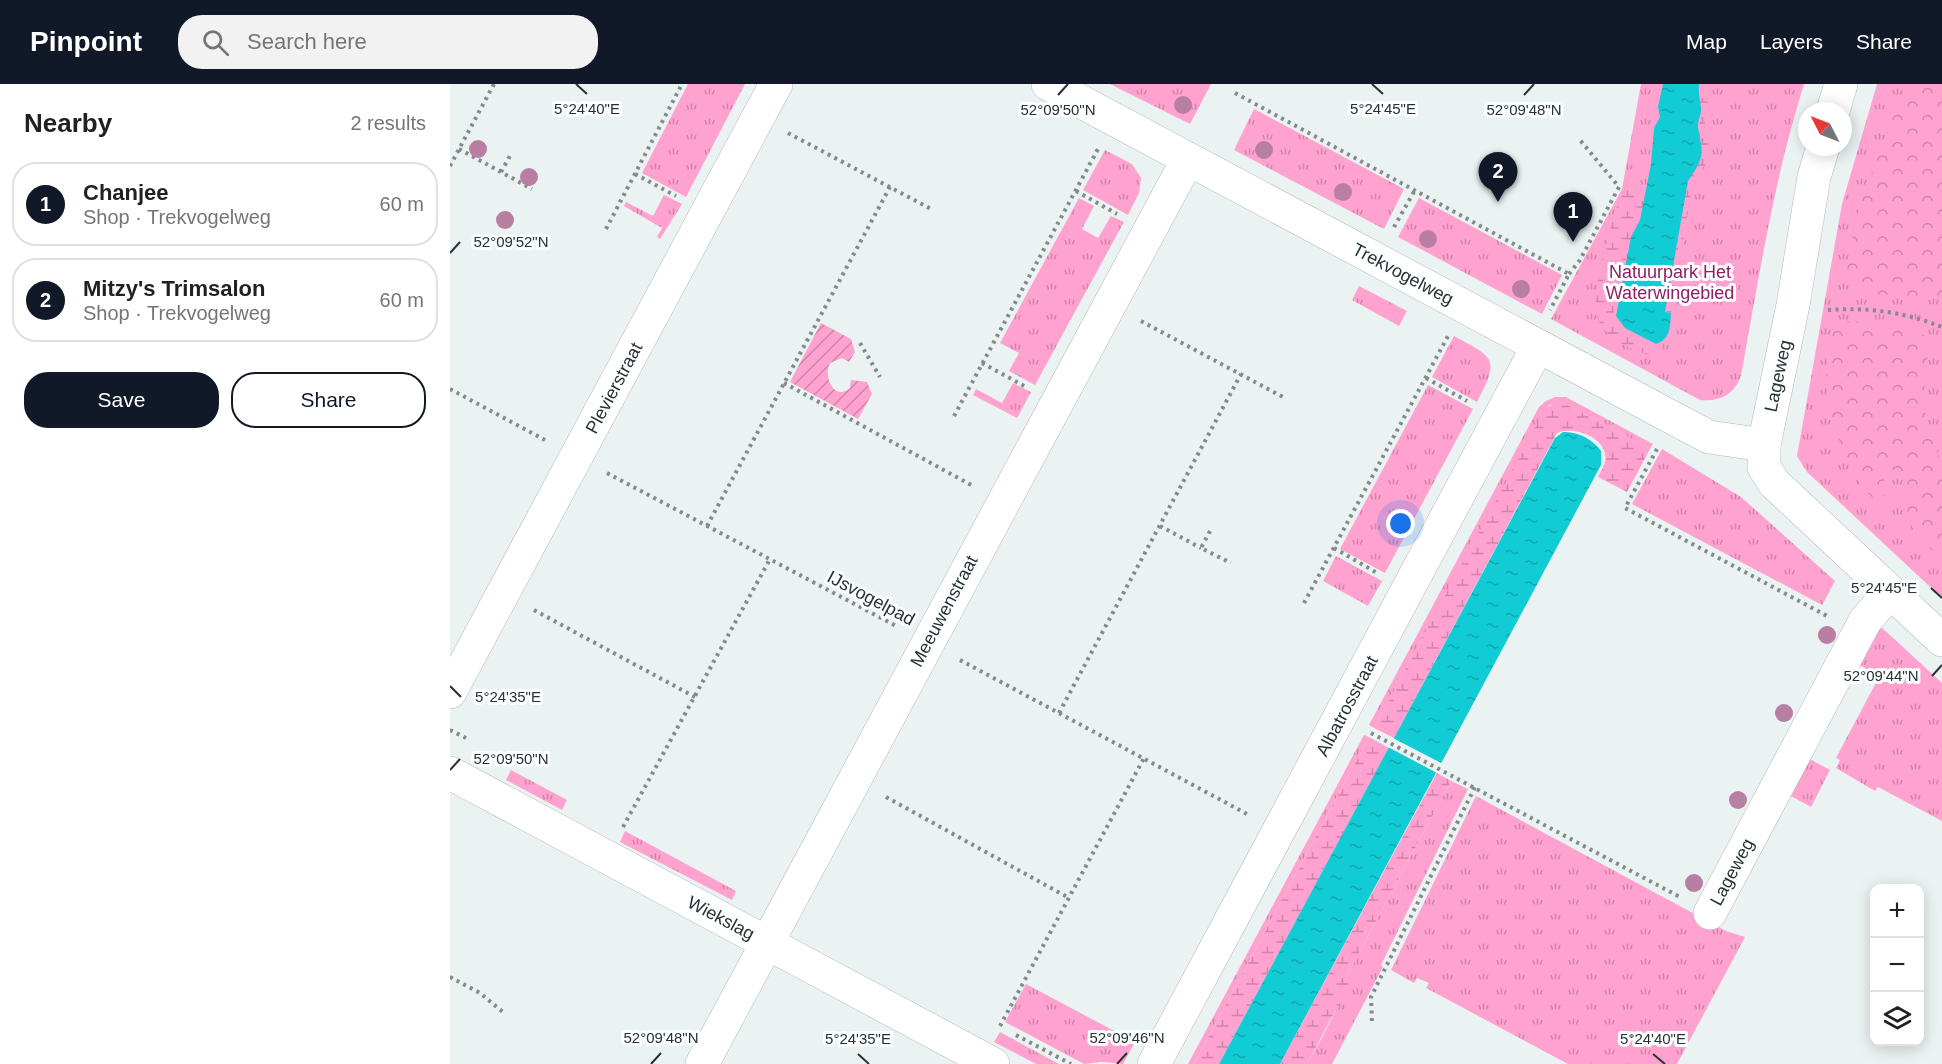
<!DOCTYPE html>
<html lang="en">
<head>
<meta charset="utf-8">
<style>
  :root { --surface:#fff; --page:#f2f2f2; --text:#202124; --muted:#757577; --line:#e0e0e0; --accent:#111827 }
  body { margin:0; font-family:Arial,sans-serif; background:var(--page); color:var(--text) }
  .controls { position:absolute; right:18px; bottom:18px; display:grid; overflow:hidden; border-radius:12px; box-shadow:0 3px 15px #0003 }
  .controls button { width:54px; height:54px; display:grid; place-items:center; padding:0; border:0; border-bottom:2px solid var(--line); background:var(--surface); color:var(--text); font:30px sans-serif }
  .compass { position:absolute; left:1348px; top:18px; width:54px; height:54px; border-radius:50%; background:var(--surface); box-shadow:0 3px 15px #0003; rotate:312deg }
  .you { position:absolute; left:951px; top:440px; width:21px; height:21px; margin:-15px; border:4px solid #fff; border-radius:50%; background:#1a73e8; box-shadow:0 0 0 9px #1a73e833 }
  .badge { display:grid; place-items:center; width:39px; height:39px; border-radius:50%; background:var(--accent); color:#fff; font-size:20px; font-weight:700 }
  .pin { position:absolute; translate:-50% -50px; filter:drop-shadow(0 2px 3px #0008) }
  .pin::after { content:''; position:absolute; top:32px; width:21px; height:18px; background:inherit; clip-path:polygon(0 0,100% 0,50% 100%) }
  .list { margin:0; padding:0; list-style:none }
  h2 { display:flex; justify-content:space-between; align-items:center; height:78px; margin:0; padding:0 24px; font-size:26px }
  h2 small { font-size:20px; font-weight:400; color:var(--muted) }
  .list li { display:grid; grid-template-columns:39px 1fr auto; gap:18px; align-items:center; box-sizing:border-box; height:84px; margin:0 12px 12px; padding:0 12px; border:2px solid var(--line); border-radius:24px }
  .list b { display:block; font-size:22px; white-space:nowrap }
  .list p { margin:0; font-size:20px; white-space:nowrap; color:var(--muted) }
  .list em { font-size:20px; font-style:normal; color:var(--muted) }
  .actions { display:flex; gap:12px; padding:18px 24px }
  .actions a { flex:1; padding:14px 0; border:2px solid var(--accent); border-radius:24px; text-align:center; font-size:21px; color:var(--accent) }
  .actions .main { background:var(--accent); color:#fff }
  .icon { flex:none; width:33px; height:33px; fill:none; stroke:currentColor; stroke-width:2; stroke-linecap:round; stroke-linejoin:round }
  .map { position:relative; flex:none; width:1492px; height:980px; overflow:hidden }
  header { display:flex; align-items:center; gap:36px; box-sizing:border-box; height:84px; padding:0 30px; background:var(--accent); color:#fff }
  header strong { font-size:28px }
  nav { display:flex; gap:33px; margin-inline-start:auto; font-size:21px }
  .search { width:420px; height:54px; background:var(--page); display:flex; align-items:center; gap:15px; box-sizing:border-box; padding:0 21px; border-radius:24px; color:var(--muted); font-size:22px }
  main { display:flex }
  aside { flex:1; background:var(--surface) }
  .map>svg:first-child { display:block }
</style>
</head>
<body>
<header>
<strong>Pinpoint</strong>
<div class="search"><svg class="icon" aria-label="search" viewBox="0 0 24 24"><circle cx="10" cy="10" r="6"/><path d="M15 15l6 6"/></svg>Search here</div>
<nav><a>Map</a><a>Layers</a><a>Share</a></nav>
</header>
<main>
<aside>
<h2>Nearby<small>2 results</small></h2>
<ul class="list">
<li><span class="badge">1</span><div><b>Chanjee</b><p>Shop · Trekvogelweg</p></div><em>60 m</em></li>
<li><span class="badge">2</span><div><b>Mitzy's Trimsalon</b><p>Shop · Trekvogelweg</p></div><em>60 m</em></li>
</ul>
<div class="actions"><a class="main">Save</a><a>Share</a></div>
</aside>
<div class="map">
<svg width="1492" height="980" viewBox="0 0 1492 980">
  <defs>
    <pattern id="grass-tufts" width="24" height="20" patternUnits="userSpaceOnUse" patternTransform="scale(1.5)"><rect width="24" height="20" fill="#ffa2d0"/><path d="M3 7l-1-3M5 7V3M7 7l1-3M15 17l-1-3M17 17v-4M19 17l1-3" fill="none" stroke="#cf84a9"/></pattern>
    <pattern id="forest-crowns" width="20" height="18" patternUnits="userSpaceOnUse" patternTransform="scale(1.5)"><rect width="20" height="18" fill="#ffa2d0"/><path d="M2 6a3 3 0 1 1 6 0M12 15a3 3 0 1 1 6 0" fill="none" stroke="#cf84a9"/></pattern>
    <pattern id="wetland-marsh" width="20" height="14" patternUnits="userSpaceOnUse" patternTransform="scale(1.5)"><rect width="20" height="14" fill="#ffa2d0"/><path d="M1 5h8M5 5V1M11 12h8M15 12V8" fill="none" stroke="#cf84a9"/></pattern>
    <pattern id="garden-furrows" width="10" height="10" patternUnits="userSpaceOnUse" patternTransform="scale(1.5)"><rect width="10" height="10" fill="#ffa2d0"/><path d="M-1 1l2-2M0 10L10 0M9 11l2-2" fill="none" stroke="#cf84a9"/></pattern>
    <pattern id="water-ripples" width="26" height="14" patternUnits="userSpaceOnUse" patternTransform="scale(1.5)"><rect width="26" height="14" fill="#11ccd5"/><path d="M2 4q2-2 4 0t4 0M15 11q2-2 4 0t4 0" fill="none" stroke="#10a6ad"/></pattern>
  </defs>
  <rect width="100%" height="100%" fill="#ebf2f2"/>
  <g fill="url(#grass-tufts)">
    <path d="M238,0H295L236,113L192,89Z"/>
    <path d="M660,0H761L740,40Z"/>
    <path d="M1191,0H1354C1324,95 1309,193 1291,291C1285,311 1269,318 1250,316L1101,235L1172,105Z"/>
    <path d="M1427,0H1492V514L1357,388L1347,372L1392,120Z"/>
    <path d="M804,25L954,105L934,145L784,66Z"/>
    <path d="M655,66L682,80L691,94L689,109L678,131L633,106Z"/>
    <path d="M214,111L232,120L210,155L207,153L212,144L174,122L176,118L203,132Z"/>
    <path d="M629,114L644,122L632,145L648,154L661,132L674,138L585,301L559,287L569,269L550,259Z"/>
    <path d="M969,114L1112,191L1092,230L948,153Z"/>
    <path d="M909,202L957,227L949,242L902,216Z"/>
    <path d="M1004,252C1045,274 1050,275 1027,318L982,293Z"/>
    <path d="M563,299L581,308L567,334L523,311L526,305L552,319Z"/>
    <path d="M978,301L1023,325L935,489L890,465Z"/>
    <path d="M1105,313H1116L1203,360L1200,365L1116,320L1099,321L924,644L919,641L1089,323L1096,317Z"/>
    <path d="M1212,365L1291,413L1385,497L1372,521L1182,420Z"/>
    <path d="M886,472L932,497L918,522L873,497Z"/>
    <path d="M1429,541L1492,599V737L1428,703L1425,707L1386,684L1390,676L1386,674L1429,593L1408,580Z"/>
    <path d="M914,651L919,653L744,980H738Z"/>
    <path d="M1358,674L1380,686L1361,723L1339,711Z"/>
    <path d="M61,686L117,716L112,726L56,696Z"/>
    <path d="M1001,697L1018,705L931,881L933,883L882,980H857C872,953 892,922 896,893Z"/>
    <path d="M1026,712L1276,847L1295,853L1227,980H1118L976,904L979,899L967,894L964,899L941,886Z"/>
    <path d="M175,747L286,807L282,816L170,758Z"/>
    <path d="M576,900L685,958L673,980L651,978L634,980L555,938Z"/>
    <path d="M550,948L609,980H586L544,958Z"/>
  </g>
  <g fill="url(#forest-crowns)">
    <path d="M1456,0H1492V215L1410,209L1395,190L1410,119Z"/>
    <path d="M1401,237L1446,242L1480,253L1474,309L1476,335L1492,382V476C1471,455 1447,436 1457,405L1452,401L1456,394L1442,385L1427,407L1436,413L1430,419C1400,402 1381,339 1377,307C1374,286 1381,260 1385,238Z"/>
  </g>
  <g fill="url(#wetland-marsh)">
    <path d="M1249,0H1254L1256,7L1251,13L1260,20H1269C1243,31 1261,47 1260,65C1259,77 1250,89 1243,98L1221,229L1215,228L1238,96C1258,67 1246,33 1249,0Z"/>
    <path d="M1172,105L1196,109L1190,136L1181,153L1169,213L1165,215L1163,233C1170,247 1196,265 1212,261L1210,272C1187,270 1148,254 1146,227C1143,194 1163,138 1172,105Z"/>
    <path d="M1105,319L1116,320L1200,365L1177,408L1148,393C1152,385 1157,378 1155,370C1152,351 1121,342 1107,349L944,654L924,644L1095,325Z"/>
    <path d="M919,653L939,664L769,980H744Z"/>
    <path d="M987,689L1001,697L896,893L899,901L857,980H830Z"/>
  </g>
  <path fill="url(#garden-furrows)" d="M371,239L401,255L405,268L399,278L392,274L380,279C373,292 384,318 400,304L401,296L417,298L422,310L408,335L340,298Z"/>
  <g fill="url(#water-ripples)">
    <path d="M1213,0H1249C1248,9 1250,15 1251,24C1252,30 1247,37 1248,43C1253,71 1255,72 1238,97L1215,228L1221,229C1220,242 1221,255 1206,260L1175,244L1166,232L1181,153L1190,136L1201,80L1204,44L1210,33L1208,23Z"/>
    <path d="M1113,348C1127,347 1144,356 1151,367V381L830,980H769L1105,354Z"/>
  </g>
  <path fill="#ebf2f2" d="M941,653L995,681L989,690L936,662Z"/>
  <g fill="none" stroke-linecap="round" stroke-linejoin="round">
    <defs>
      <g id="minor">
        <path d="M598,0L1223,334L1259,353L1314,361"/>
        <path d="M0,608L326,0"/>
        <path d="M0,689L543,980"/>
        <path d="M1260,829L1415,537L1440,508"/>
        <path d="M252,980L738,75"/>
        <path d="M704,980L1088,262"/>
      </g>
      <g id="tertiary">
        <path d="M1383,27L1391,0"/>
        <path d="M1373,63L1364,93L1343,221L1314,361V383L1324,399L1492,556"/>
      </g>
    </defs>
    <use href="#minor" stroke="#b3baba" stroke-width="34"/>
    <use href="#tertiary" stroke="#b3baba" stroke-width="34"/>
    <g stroke="#858a8a" stroke-width="4" stroke-dasharray="3 4.5" stroke-linecap="butt">
      <path d="M785,9L1119,190L1100,226"/>
      <path d="M338,49L483,126"/>
      <path d="M9,65L82,105"/>
      <path d="M0,82L44,0"/>
      <path d="M51,88L61,70"/>
      <path d="M185,90L226,112"/>
      <path d="M626,107L667,130"/>
      <path d="M944,143L965,106"/>
      <path d="M156,145L232,0"/>
      <path d="M1119,190L1130,176L1169,103L1130,56"/>
      <path d="M1378,226C1419,223 1454,228 1492,243"/>
      <path d="M691,237L833,313"/>
      <path d="M410,259L430,293"/>
      <path d="M532,279L576,303"/>
      <path d="M976,294L1017,317"/>
      <path d="M334,299L523,402"/>
      <path d="M0,305L95,356"/>
      <path d="M504,332L648,65"/>
      <path d="M1207,365L1175,424L1379,533"/>
      <path d="M157,389L448,543"/>
      <path d="M257,442L440,103"/>
      <path d="M710,442L751,464"/>
      <path d="M760,447L751,464L781,479"/>
      <path d="M884,464L927,489"/>
      <path d="M854,519L998,252"/>
      <path d="M84,526L245,613"/>
      <path d="M510,576L797,730"/>
      <path d="M609,629L791,290"/>
      <path d="M0,646L16,654"/>
      <path d="M921,649L1230,813"/>
      <path d="M436,713L619,814"/>
      <path d="M173,743L320,475"/>
      <path d="M0,893L30,909L54,929"/>
      <path d="M922,937L921,913L1025,703"/>
      <path d="M550,942L694,674"/>
      <path d="M566,951L621,980"/>
    </g>
    <use href="#minor" stroke="#fff" stroke-width="33"/>
    <use href="#tertiary" stroke="#fff" stroke-width="33"/>
  </g>
  <g fill="#b87fa3">
    <circle cx="733" cy="21" r="9"/>
    <circle cx="28" cy="65" r="9"/>
    <circle cx="814" cy="66" r="9"/>
    <circle cx="79" cy="93" r="9"/>
    <circle cx="893" cy="108" r="9"/>
    <circle cx="55" cy="136" r="9"/>
    <circle cx="978" cy="155" r="9"/>
    <circle cx="1071" cy="205" r="9"/>
    <circle cx="1377" cy="551" r="9"/>
    <circle cx="1334" cy="629" r="9"/>
    <circle cx="1288" cy="716" r="9"/>
    <circle cx="1244" cy="799" r="9"/>
  </g>
  <path fill="none" stroke="#2d3030" stroke-width="2" d="M126,0L137,10M922,0L933,10M608,11L618,0M1074,11L1084,0M0,169L10,158M1481,504L1492,514M1482,592L1492,581M0,602L11,613M0,686L10,675M408,970L419,980M1203,970L1215,980M201,980L211,969M667,980L677,969"/>
  <g text-anchor="middle" stroke-width="6" stroke-linejoin="round" paint-order="stroke">
    <g font-size="18" fill="#8f2163" stroke="#fbffff">
      <text x="1220" y="194">Natuurpark Het<tspan x="1220" dy="21">Waterwingebied</tspan></text>
    </g>
    <g font-size="18" fill="#2d3030" stroke="#fbffff">
      <text transform="translate(953 190) rotate(28)" y="6">Trekvogelweg</text>
      <text transform="translate(1328 292) rotate(-78)" y="6">Lageweg</text>
      <text transform="translate(164 304) rotate(-62)" y="6">Plevierstraat</text>
      <text transform="translate(421 514) rotate(28)" y="6">IJsvogelpad</text>
      <text transform="translate(494 527) rotate(-62)" y="6">Meeuwenstraat</text>
      <text transform="translate(897 622) rotate(-62)" y="6">Albatrosstraat</text>
      <text transform="translate(1282 788) rotate(-62)" y="6">Lageweg</text>
      <text transform="translate(271 834) rotate(28)" y="6">Wiekslag</text>
    </g>
  </g>
  <g font-size="15" text-anchor="middle" fill="#2d3030" stroke="#fbffff" stroke-width="6" stroke-linejoin="round" paint-order="stroke">
    <text x="137" y="30">5°24'40"E</text>
    <text x="933" y="30">5°24'45"E</text>
    <text x="608" y="31">52°09'50"N</text>
    <text x="1074" y="31">52°09'48"N</text>
    <text x="61" y="163">52°09'52"N</text>
    <text x="1434" y="509">5°24'45"E</text>
    <text x="1431" y="597">52°09'44"N</text>
    <text x="58" y="618">5°24'35"E</text>
    <text x="61" y="680">52°09'50"N</text>
    <text x="211" y="959">52°09'48"N</text>
    <text x="677" y="959">52°09'46"N</text>
    <text x="408" y="960">5°24'35"E</text>
    <text x="1203" y="960">5°24'40"E</text>
  </g>
</svg>
<div class="controls">
<button>+</button>
<button>−</button>
<button><svg class="icon" aria-label="layers" viewBox="0 0 24 24"><path d="M12 4l9 5-9 5-9-5zM3 14l9 5 9-5"/></svg></button>
</div>
<svg class="compass" viewBox="-18 -18 36 36"><path d="M0-13l5 13h-10z" fill="#e53935"/><path d="M0 13l5-13h-10z" fill="#757577"/></svg>
<div class="you"></div>
<div class="pin badge" style="left:1123px;top:158px">1</div>
<div class="pin badge" style="left:1048px;top:118px">2</div>
</div>
</main>
</body>
</html>
